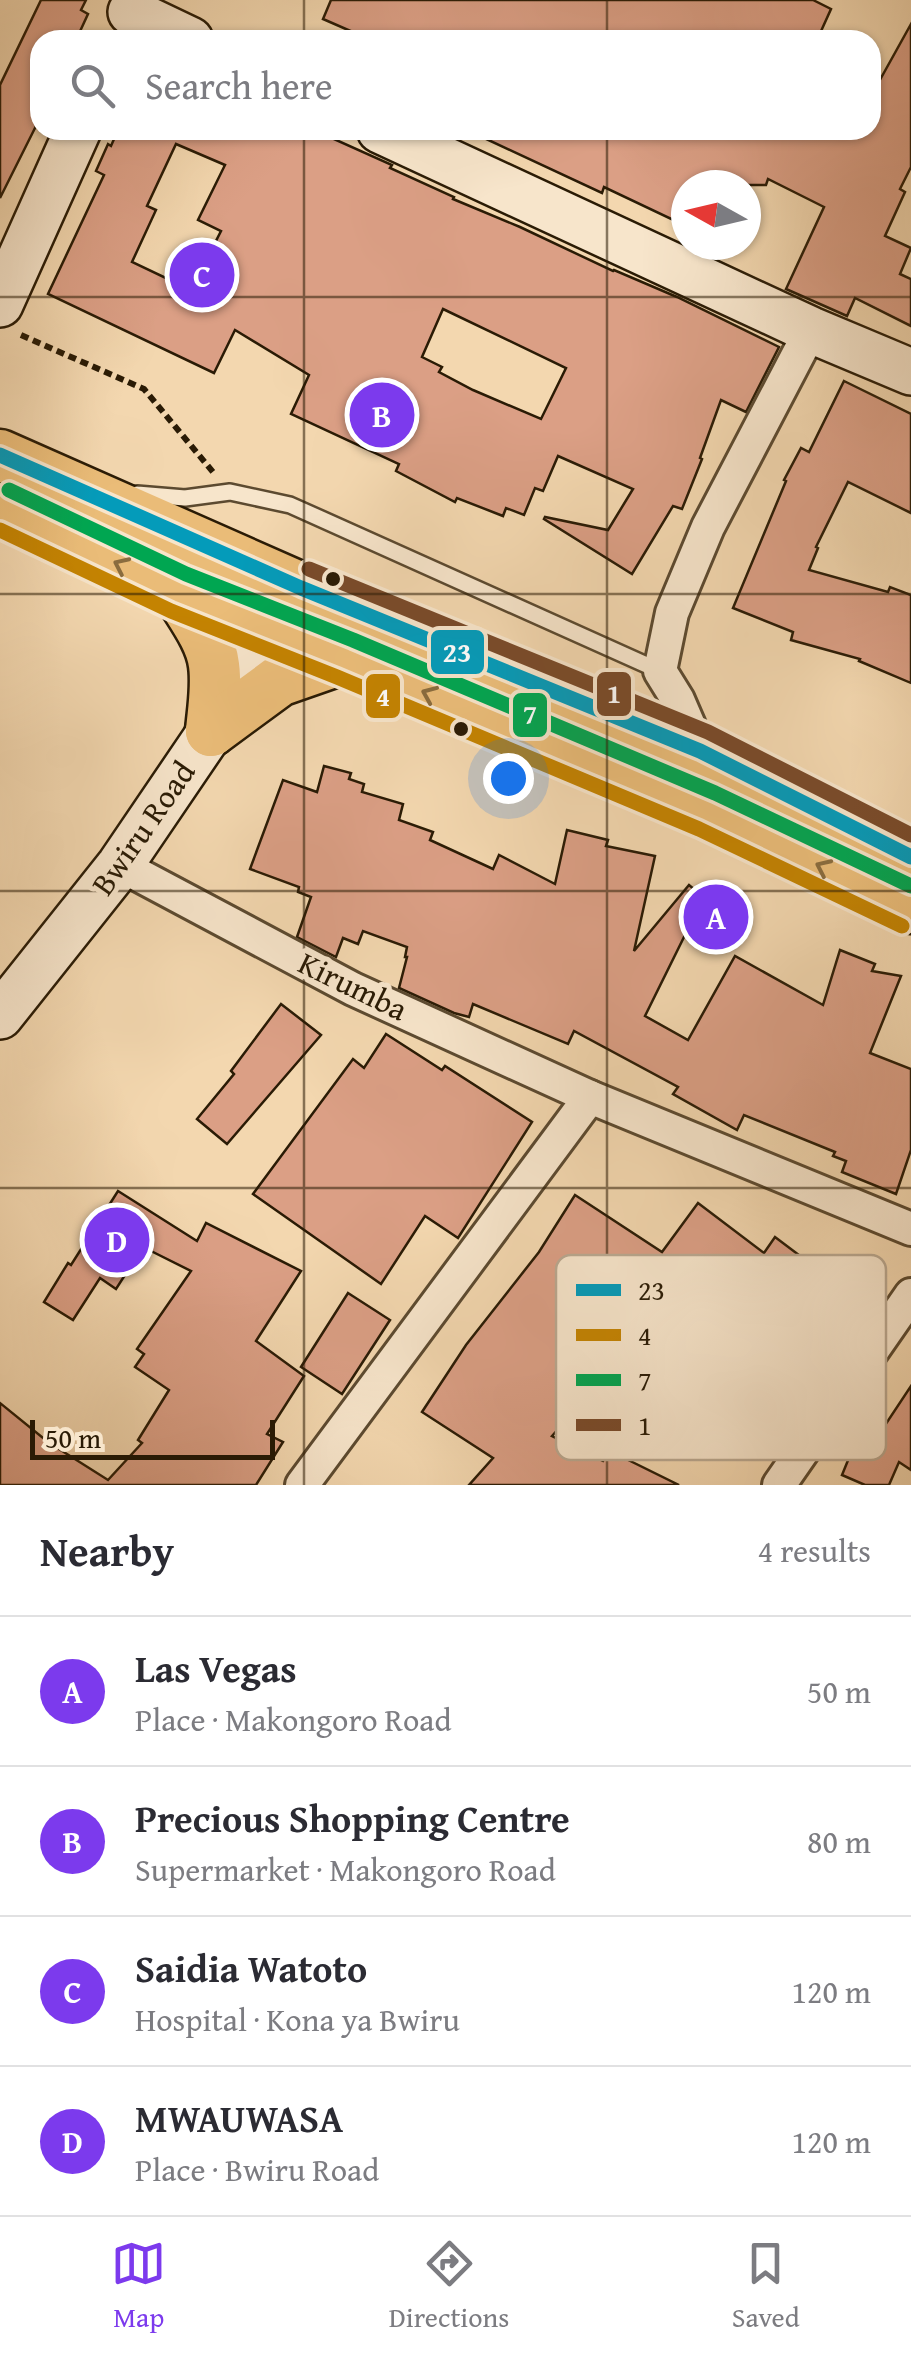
<!DOCTYPE html>
<html lang="en">
<head>
<meta charset="utf-8">
<style>
  :root { --surface:#fff; --page:#f2f2f3; --text:#2b2b33; --muted:#7c7c81; --line:#e1e1e2; --accent:#7c3aed }
  body { margin:0; font-family:"Gentium Book Plus",serif; background:var(--page); color:var(--text) }
  .compass { position:absolute; left:671px; top:170px; width:90px; height:90px; border-radius:50%; background:var(--surface); box-shadow:0 2px 8px #0004; rotate:278deg }
  .scale { position:absolute; left:30px; bottom:25px; width:245px; box-sizing:border-box; padding-left:10px; border:5px solid #2a1b05; border-top:0; font-size:28px; line-height:35px; white-space:nowrap; color:#2a1b05; -webkit-text-stroke:8px #f7e5cb; paint-order:stroke }
  .you { position:absolute; left:508px; top:778px; width:35px; height:35px; margin:-25px; border:8px solid #fff; border-radius:50%; background:#1a73e8; box-shadow:0 0 0 15px #1a73e833 }
  .badge { display:grid; place-items:center; width:65px; height:65px; border-radius:50%; background:var(--accent); color:#fff; font-size:32px; font-weight:700 }
  .pin { position:absolute; translate:-50% -50%; border:5px solid #fff; box-shadow:0 2px 10px #0006 }
  .list { margin:0; padding:0; list-style:none }
  h2 { display:flex; justify-content:space-between; align-items:center; height:130px; margin:0; padding:0 40px; font-size:42px }
  h2 small { font-size:32px; font-weight:400; color:var(--muted) }
  .list li { display:grid; grid-template-columns:65px 1fr auto; gap:30px; align-items:center; box-sizing:border-box; height:150px; padding:0 40px; border-top:2px solid var(--line) }
  .list b { display:block; font-size:38px; white-space:nowrap }
  .list p { margin:0; font-size:32px; white-space:nowrap; color:var(--muted) }
  .list em { font-size:32px; font-style:normal; color:var(--muted) }
  .icon { flex:none; width:55px; height:55px; fill:none; stroke:currentColor; stroke-width:2; stroke-linecap:round; stroke-linejoin:round }
  .map { position:relative; flex:none; width:911px; height:1485px; overflow:hidden }
  .search { position:absolute; background:var(--surface); box-shadow:0 2px 8px #0004; left:30px; right:30px; top:30px; height:110px; display:flex; align-items:center; gap:25px; box-sizing:border-box; padding:0 35px; border-radius:30px; color:var(--muted); font-size:38px }
  .sheet { height:730px; background:var(--surface) }
  nav { display:flex; justify-content:space-around; align-items:center; box-sizing:border-box; height:140px; border-top:2px solid var(--line); background:var(--surface); font-size:28px; color:var(--muted) }
  nav a { display:grid; justify-items:center; gap:5px }
  nav .on { color:var(--accent) }
  .map>svg:first-child { display:block }
</style>
</head>
<body>
<div class="map">
<svg width="911" height="1485" viewBox="0 0 911 1485">
  <rect width="100%" height="100%" fill="#f3d7af"/>
  <filter id="stains"><feTurbulence type="fractalNoise" baseFrequency=".002" numOctaves="4"/><feColorMatrix values="0 0 0 0 .2 0 0 0 0 .09 0 0 0 0 .02 0 0 0 .5 -.17"/></filter>
  <radialGradient id="worn" r=".72"><stop offset=".6" stop-color="#630" stop-opacity="0"/><stop offset="1" stop-color="#630" stop-opacity=".3"/></radialGradient>
  <g fill="#db9f85" stroke="#2a1b05" stroke-width="2.5" fill-rule="evenodd">
    <path d="M41,0H86L81,10L88,14L76,40H40V118L0,198V85Z"/>
    <path d="M331,0H813L831,9L817,40H371L323,19Z"/>
    <path d="M911,24V167L900,189L905,192L885,236L911,248L900,274L911,279V326L855,298L847,316L786,289L824,207L768,179L766,185H686V226L604,187L602,193L467,130H871V96Z"/>
    <path d="M118,130H314L392,165L390,168L454,197L453,199L520,227L613,271L614,270L677,297L779,347L746,412L721,400L700,458L702,459L682,509L673,506L632,574L544,519L545,517L608,530L633,489L558,456L543,491L535,488L524,515L506,508L503,516L457,498L455,502L396,471L399,464L291,414L309,375L235,330L214,373L48,294L104,175L96,171L108,144L111,146ZM176,144L225,165L198,220L221,231L191,290L132,262L156,210L147,206ZM443,309L566,368L541,419L473,390L439,372L442,367L422,357Z"/>
    <path d="M844,381L911,414V513L848,482L816,547L818,548L809,570L888,592L890,587L911,595V683L859,661L860,659L791,640L793,632L733,608L786,481L784,480L801,448L809,452Z"/>
    <path d="M324,766L351,773L349,779L364,784L362,792L403,804L399,820L433,832L430,840L493,869L499,855L555,884L567,830L608,840L606,846L655,856L634,951L689,885L701,895L706,884L749,907L727,949L688,929L645,1016L688,1040L735,956L823,1005L840,950L875,964L872,971L901,976L870,1053L911,1069V1150L896,1194L842,1172L846,1161L833,1156L835,1152L744,1115L737,1130L673,1094L678,1087L574,1031L568,1044L473,1004L469,1017L454,1013L399,988L407,957H405L407,947L363,931L358,944L343,938L336,957L297,937L311,897L298,892L299,887L250,869L283,780L317,792Z"/>
    <path d="M281,1004L321,1035L227,1144L197,1119L234,1074L231,1071Z"/>
    <path d="M386,1034L442,1070L445,1066L532,1122L458,1238L425,1216L381,1284L253,1194L353,1059L364,1068Z"/>
    <path d="M118,1191L197,1241L206,1223L301,1271L256,1341L304,1376L267,1434L283,1442L256,1485H0V1403L48,1442L108,1480L142,1443L138,1440L169,1390L135,1367L144,1354L137,1349L191,1271L143,1247L116,1289L100,1278L73,1320L44,1302L68,1263L71,1265Z"/>
    <path d="M575,1195L662,1252L698,1203L764,1253L775,1237L840,1286L792,1350L816,1364L783,1419L716,1379L709,1390L679,1372L642,1427L590,1393L552,1436L603,1461L610,1451L679,1485H469L493,1458L422,1412L466,1345L539,1252Z"/>
    <path d="M348,1293L390,1320L342,1394L301,1367Z"/>
    <path d="M911,1386V1470L899,1462L889,1485H865L842,1475L853,1448L866,1454Z"/>
  </g>
  <g fill="none" stroke-linecap="round" stroke-linejoin="round">
    <defs>
      <path id="lane" d="M137,494L185,498L230,492L290,505L660,671"/>
      <g id="street">
        <path d="M700,751L678,700L660,671L672,613L708,527L811,330"/>
        <path d="M120,865L353,989L590,1097L911,1229"/>
        <path d="M302,1485L590,1097"/>
        <path d="M779,1485L911,1295"/>
      </g>
      <g id="secondary">
        <path d="M131,12L190,40"/>
        <path d="M380,130L811,330L911,372"/>
        <path d="M0,304L78,130"/>
        <path d="M0,1016L120,865L211,731L292,601"/>
      </g>
      <g id="primary">
        <path d="M0,455L301,588L700,751L911,857"/>
        <path d="M0,508L178,592L345,658L707,811L911,908"/>
        <path d="M178,592C191,614 211,639 214,665C217,687 213,709 211,731"/>
        <path d="M211,731L279,681L345,658"/>
      </g>
    </defs>
    <use href="#lane" stroke="#5c4a30" stroke-width="20"/>
    <use href="#street" stroke="#5c4a30" stroke-width="38"/>
    <use href="#secondary" stroke="#2a1b05" stroke-width="50"/>
    <use href="#primary" stroke="#2a1b05" stroke-width="55"/>
    <path stroke="#2a1b05" stroke-width="6" stroke-dasharray="8 5" stroke-linecap="butt" d="M21,335L144,389L213,472"/>
    <use href="#lane" stroke="#f7e5cb" stroke-width="15"/>
    <use href="#street" stroke="#f7e5cb" stroke-width="32"/>
    <use href="#secondary" stroke="#f7e5cb" stroke-width="45"/>
    <use href="#primary" stroke="#eabc78" stroke-width="50"/>
    <defs>
      <path id="bus-1" d="M0,455L301,588L700,751L911,857"/>
      <path id="bus-2" d="M0,530L171,611L337,677L699,829L902,926"/>
      <path id="bus-3" d="M9,490L186,574L353,640L715,793L911,886"/>
      <path id="bus-4" d="M309,569L708,732L911,835"/>
    </defs>
    <use href="#bus-1" stroke="#f7e5cb" stroke-width="22"/>
    <use href="#bus-2" stroke="#f7e5cb" stroke-width="22"/>
    <use href="#bus-3" stroke="#f7e5cb" stroke-width="22"/>
    <use href="#bus-4" stroke="#f7e5cb" stroke-width="22"/>
    <use href="#bus-1" stroke="#049bba" stroke-width="15"/>
    <use href="#bus-2" stroke="#c48301" stroke-width="15"/>
    <use href="#bus-3" stroke="#00a651" stroke-width="15"/>
    <use href="#bus-4" stroke="#7a4b2a" stroke-width="15"/>
  </g>
  <defs><path id="oneway-chevron" d="M-2-3.5L2.5 0L-2 3.5" fill="none" stroke-width="1.6" stroke-linecap="round" stroke-linejoin="round" transform="scale(2.5)"/></defs>
  <g stroke="#8a6c3e">
    <use href="#oneway-chevron" transform="translate(121 565) rotate(-155)"/>
    <use href="#oneway-chevron" transform="translate(429 694) rotate(-157)"/>
    <use href="#oneway-chevron" transform="translate(823 867) rotate(-155)"/>
  </g>
  <path fill="none" stroke="#2a1b05" stroke-width="2.5" stroke-opacity="0.55" d="M304,0V40M607,0V40M304,130V1485M607,130V1485M0,297H911M0,594H911M0,891H911M0,1188H911"/>
  <g fill="#2a1b05" stroke="#f7e5cb" stroke-width="4">
    <circle cx="333" cy="579" r="9"/>
    <circle cx="461" cy="729" r="9"/>
  </g>
  <g text-anchor="middle" stroke-width="10" stroke-linejoin="round" paint-order="stroke">
    <g font-size="32" fill="#2a1b05" stroke="#f7e5cb">
      <text transform="translate(143 828) rotate(-55)" y="11">Bwiru Road</text>
      <text transform="translate(353 986) rotate(26)" y="11">Kirumba</text>
    </g>
  </g>
  <rect x="556" y="1255" width="330" height="205" rx="15" fill="#f7e5cb" stroke="#baa890" stroke-width="2.5"/>
  <rect x="576" y="1284" width="45" height="12" fill="#049bba"/>
  <rect x="576" y="1329" width="45" height="12" fill="#c48301"/>
  <rect x="576" y="1374" width="45" height="12" fill="#00a651"/>
  <rect x="576" y="1419" width="45" height="12" fill="#7a4b2a"/>
  <g font-size="28" fill="#2a1b05">
    <text x="638" y="1300">23</text>
    <text x="638" y="1345">4</text>
    <text x="638" y="1390">7</text>
    <text x="638" y="1435">1</text>
  </g>
  <g stroke="#f7e5cb" stroke-width="4">
    <rect x="429" y="628" width="57" height="48" rx="10" fill="#049bba"/>
    <rect x="595" y="670" width="38" height="48" rx="10" fill="#7a4b2a"/>
    <rect x="364" y="672" width="38" height="48" rx="10" fill="#c48301"/>
    <rect x="511" y="691" width="38" height="48" rx="10" fill="#00a651"/>
  </g>
  <g font-size="28" text-anchor="middle" font-weight="bold" fill="#fff">
    <text x="457" y="662">23</text>
    <text x="614" y="703">1</text>
    <text x="383" y="706">4</text>
    <text x="530" y="724">7</text>
  </g>
  <rect width="100%" height="100%" filter="url(#stains)"/>
  <rect width="100%" height="100%" fill="url(#worn)"/>
</svg>
<svg class="compass" viewBox="-18 -18 36 36"><path d="M0-13l5 13h-10z" fill="#e53935"/><path d="M0 13l5-13h-10z" fill="#7c7c81"/></svg>
<div class="scale">50 m</div>
<div class="you"></div>
<div class="pin badge" style="left:716px;top:917px">A</div>
<div class="pin badge" style="left:382px;top:415px">B</div>
<div class="pin badge" style="left:202px;top:275px">C</div>
<div class="pin badge" style="left:117px;top:1240px">D</div>
<div class="search"><svg class="icon" aria-label="search" viewBox="0 0 24 24"><circle cx="10" cy="10" r="6"/><path d="M15 15l6 6"/></svg>Search here</div>
</div>
<section class="sheet">
<h2>Nearby<small>4 results</small></h2>
<ul class="list">
<li><span class="badge">A</span><div><b>Las Vegas</b><p>Place · Makongoro Road</p></div><em>50 m</em></li>
<li><span class="badge">B</span><div><b>Precious Shopping Centre</b><p>Supermarket · Makongoro Road</p></div><em>80 m</em></li>
<li><span class="badge">C</span><div><b>Saidia Watoto</b><p>Hospital · Kona ya Bwiru</p></div><em>120 m</em></li>
<li><span class="badge">D</span><div><b>MWAUWASA</b><p>Place · Bwiru Road</p></div><em>120 m</em></li>
</ul>
</section>
<nav>
<a class="on"><svg class="icon" aria-label="map" viewBox="0 0 24 24"><path d="M3 6l6-2 6 2 6-2v14l-6 2-6-2-6 2zM9 4v14M15 6v14"/></svg>Map</a>
<a><svg class="icon" aria-label="directions" viewBox="0 0 24 24"><path d="M12 3l9 9-9 9-9-9zM9 14v-3h6M13 9l2 2-2 2"/></svg>Directions</a>
<a><svg class="icon" aria-label="saved" viewBox="0 0 24 24"><path d="M7 4h10v16l-5-4-5 4z"/></svg>Saved</a>
</nav>
</body>
</html>
